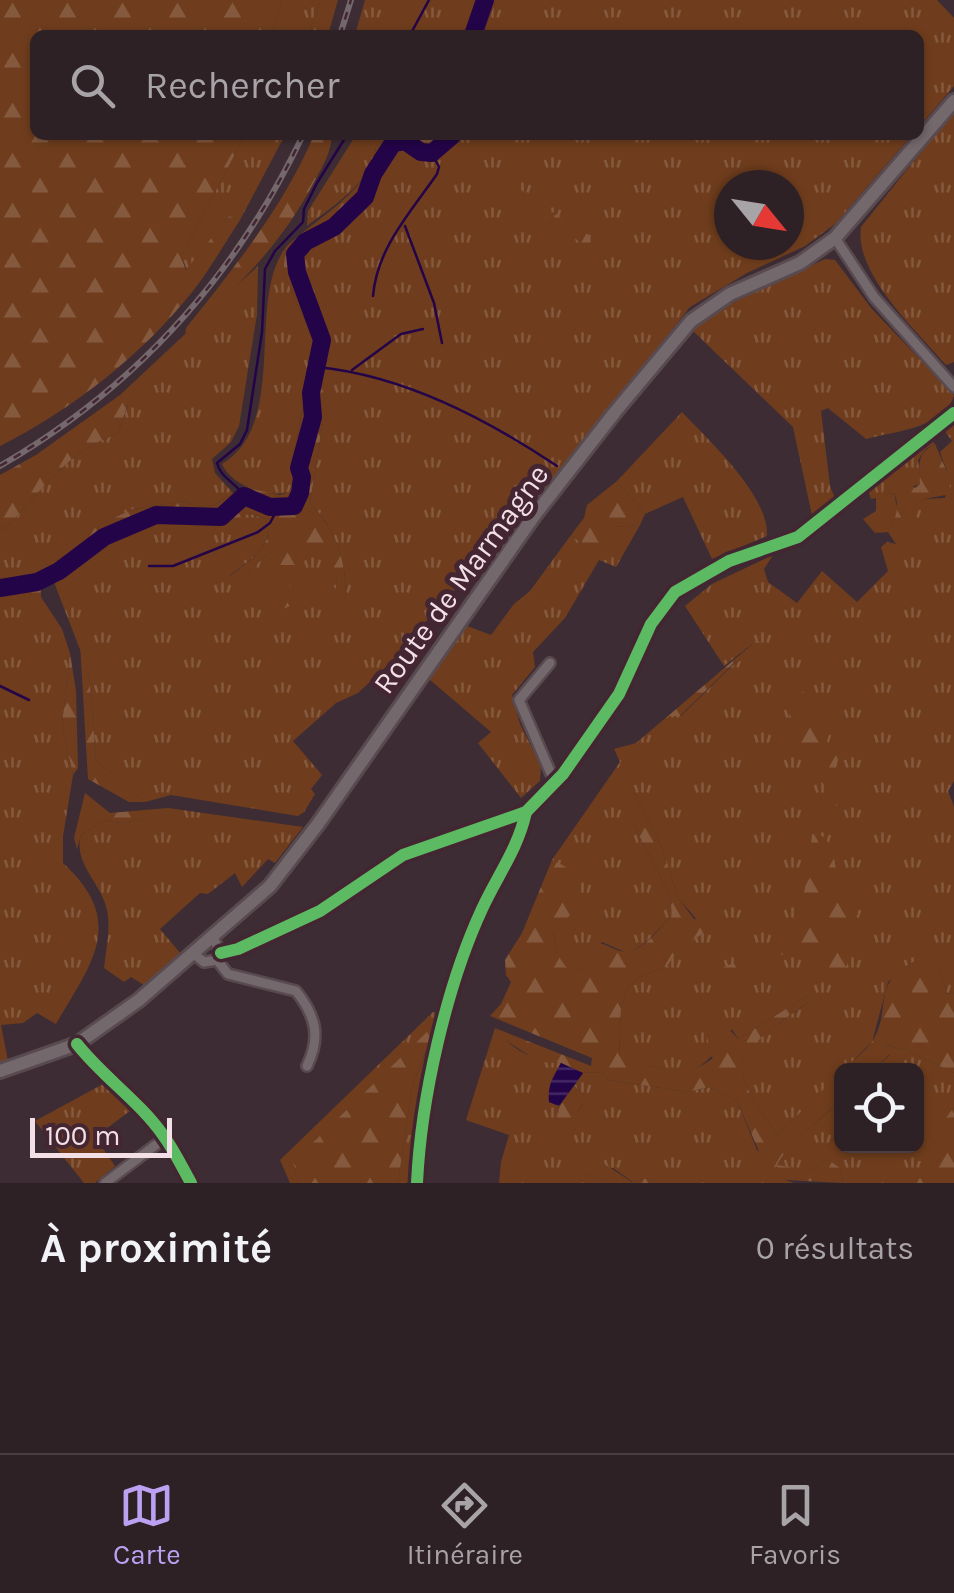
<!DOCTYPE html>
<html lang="fr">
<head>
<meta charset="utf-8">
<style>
  :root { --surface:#2e2126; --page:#3a2e32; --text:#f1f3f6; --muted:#a7a3a7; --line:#493e43; --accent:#bca0f2 }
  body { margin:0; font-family:Karla,sans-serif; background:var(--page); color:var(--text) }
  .controls { position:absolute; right:30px; bottom:30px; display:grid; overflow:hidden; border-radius:15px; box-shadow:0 2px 8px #0004 }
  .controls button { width:90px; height:90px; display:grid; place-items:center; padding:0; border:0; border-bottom:2px solid var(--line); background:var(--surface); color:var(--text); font:50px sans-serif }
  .compass { position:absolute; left:714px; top:170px; width:90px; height:90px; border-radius:50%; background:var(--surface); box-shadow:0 2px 8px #0004; rotate:120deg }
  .scale { position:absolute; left:30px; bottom:25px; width:142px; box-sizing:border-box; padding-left:10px; border:5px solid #f3dfe6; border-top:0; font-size:28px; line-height:35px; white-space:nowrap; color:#f3dfe6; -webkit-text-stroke:8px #432632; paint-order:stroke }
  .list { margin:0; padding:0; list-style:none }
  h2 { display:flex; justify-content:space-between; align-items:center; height:130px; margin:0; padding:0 40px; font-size:42px }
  h2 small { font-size:32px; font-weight:400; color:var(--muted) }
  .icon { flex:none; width:55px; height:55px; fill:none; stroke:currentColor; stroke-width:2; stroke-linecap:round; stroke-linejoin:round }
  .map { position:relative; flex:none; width:954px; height:1183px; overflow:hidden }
  .search { position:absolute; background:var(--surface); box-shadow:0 2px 8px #0004; left:30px; right:30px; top:30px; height:110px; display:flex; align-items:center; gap:25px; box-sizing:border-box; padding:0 35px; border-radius:15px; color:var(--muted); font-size:38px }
  .sheet { height:270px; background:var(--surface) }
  nav { display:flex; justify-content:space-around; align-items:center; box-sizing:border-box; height:140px; border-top:2px solid var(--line); background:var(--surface); font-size:28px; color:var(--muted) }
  nav a { display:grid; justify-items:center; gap:5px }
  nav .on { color:var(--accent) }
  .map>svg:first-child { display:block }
</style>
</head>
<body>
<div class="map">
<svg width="954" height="1183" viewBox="0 0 954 1183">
  <defs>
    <pattern id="grass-tufts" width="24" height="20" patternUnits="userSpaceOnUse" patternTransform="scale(2.5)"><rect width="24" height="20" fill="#6f3d1d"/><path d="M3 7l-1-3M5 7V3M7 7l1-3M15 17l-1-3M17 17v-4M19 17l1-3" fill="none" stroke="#84593e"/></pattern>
    <pattern id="forest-firs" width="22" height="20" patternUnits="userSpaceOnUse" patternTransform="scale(2.5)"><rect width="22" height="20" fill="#6f3d1d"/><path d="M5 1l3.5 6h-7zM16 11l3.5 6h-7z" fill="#84593e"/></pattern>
    <pattern id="water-rules" width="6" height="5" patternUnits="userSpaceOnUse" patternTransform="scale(2.5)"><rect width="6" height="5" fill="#240449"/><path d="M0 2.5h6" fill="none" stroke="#442863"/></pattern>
  </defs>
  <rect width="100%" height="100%" fill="#3d2c33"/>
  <g fill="url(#grass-tufts)" fill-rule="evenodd">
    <path d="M282,0H321L308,35H271Z"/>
    <path d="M365,0H476L463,35H355Z"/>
    <path d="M496,0H937L954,18V86L919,127V35H483Z"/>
    <path d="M954,111V362L946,365C917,331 854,274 861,227Z"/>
    <path d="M245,135H285L240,220L229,216L187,270L181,257Z"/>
    <path d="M356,135H394L376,146C373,182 334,205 307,226L308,211Z"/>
    <path d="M463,135H912L835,224L805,246L747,273L690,307L499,546L446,598L394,659L358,693L336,703L293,741L322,775L311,789L315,794L304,812L298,816L171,795L145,802L96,760L89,673L54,582C88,566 122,529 157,521C193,514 214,535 249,513L265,519L269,534L259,553L228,577L247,573L270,552L329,551L337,578L335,595L345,598C348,563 335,528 310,503L323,421V388L330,337L318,298L304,275L305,258L315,242L338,228L381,178L388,152L404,151L423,160L440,155ZM729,185H789V245H729Z"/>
    <path d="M286,247L283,272L315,343L298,432L293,483L289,492C267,499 231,485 222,464C290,423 245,301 286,247Z"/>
    <path d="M825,259L835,260L871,308L954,395C945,428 895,431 866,439L828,408L821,411L830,486L836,501L813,520L793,427L692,330L724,307Z"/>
    <path d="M258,266L257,314L239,426L231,442L212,459L215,473L233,493L214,505L199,507L186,501L133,509L72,538L40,572L20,580L0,577V530L8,526C41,491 71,448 118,434L128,405L120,395Z"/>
    <path d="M682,412C709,441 769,495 767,536L712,559L683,497L645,514L617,481Z"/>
    <path d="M954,420V781L948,791L954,807V992L947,994L939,969L923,959L909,964L888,982L872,1042L778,1135C766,1119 740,1085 742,1065C743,1043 799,1010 816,997L810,994L738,1039L732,1029C693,1089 680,1073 619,1057L621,1008L628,987L640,977L667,966L678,949L707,931L678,898L661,846L631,785L632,822L670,895L672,916C657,929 646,947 627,953L602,942L582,968L573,972C558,964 556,947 553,930L580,906L552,860L620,762L614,749L636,743L668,716H681L735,663L753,655L756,641L724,666L685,606L712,584L773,555L764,569L768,582L797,603L822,571L857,602L888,571L881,547L887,542L896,544L916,528V505L924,499L945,498L948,474L940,452L952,441L943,429Z"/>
    <path d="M930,438L935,444L926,449L918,460L921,484L883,495L894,493L898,512L888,532L875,533L863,519L876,511V498L871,499L868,489Z"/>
    <path d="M640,525L616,567L599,560L565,618L533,652L535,667L512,695L520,724L541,766L540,781L521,798L478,743L491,732L429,679L467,626L491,635L514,604L530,591L571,535L584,545L615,527Z"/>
    <path d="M0,597H41L62,629L70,653L62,724L73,775L63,836V863C127,922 92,962 56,1024L37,1013L23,1023L1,1025L8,1061L0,1063Z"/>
    <path d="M168,808L303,827L275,863L268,859L242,887L235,873L208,894L200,893L160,929L181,954L144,985L131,977L124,982L104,968C106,949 111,929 107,910C101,882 73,864 81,835L106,820L121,823L157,817Z"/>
    <path d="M433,1012L442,1014L416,1124L411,1183H398L412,1087L431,1039L293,1162L299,1183H290L280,1160Z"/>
    <path d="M495,1028C511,1049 534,1062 561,1063L550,1084L549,1102L559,1106L557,1123C570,1116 585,1112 584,1095L574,1086L583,1073L602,1072L608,1080L688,1092L708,1087L737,1101L757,1150L777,1165C790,1140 820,1121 841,1100L842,1146H916V1070H873L890,1055L885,1045L906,1050L954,1073V1107L915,1161L929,1160L926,1167L910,1183H843L840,1168L822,1161L812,1171L778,1166L785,1180L794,1183H658L646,1178L633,1182L613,1168L586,1173L610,1183H499L501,1162L509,1135L466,1120Z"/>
    <path d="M105,1083L134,1108L95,1137L115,1166L95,1183H84L35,1121Z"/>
  </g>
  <g fill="url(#forest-firs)">
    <path d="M0,0H282L271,35H35V135H245L181,257L186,270L229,216L240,220C225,243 210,269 193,291C141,356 73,409 0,446Z"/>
    <path d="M321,0H338L328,35H308Z"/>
    <path d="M476,0H496L483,35H463Z"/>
    <path d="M314,135H332C331,154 321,169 312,186C280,246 234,290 185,337L186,328C234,268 284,206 314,135Z"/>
    <path d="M394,135H463L439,155L430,150L388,153C383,171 378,187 366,203C350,224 309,234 305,261C302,276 312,285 318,297C325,313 330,333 328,351L315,343L283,272L286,247C315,219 373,189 376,146Z"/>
    <path d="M500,177L515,183L527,196L590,236L591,245L581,243L534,208L516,204L492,184Z"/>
    <path d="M313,360L327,362L323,421L310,503C335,529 348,562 345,599L335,595L337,578L328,551L294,565H280L270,552L247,573L225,580L259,553L269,535L265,519L250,513C213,535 193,514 157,521C122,529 88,566 54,582L40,573L41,597H0V577L20,580L40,572L71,538L133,509L186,501L199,507L214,505L233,493L251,489L280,495L289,492L293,483L298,432Z"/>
    <path d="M120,395L128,404L118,434C71,448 41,491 8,526L0,530V475L36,455Z"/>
    <path d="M935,444L948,474L951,494L924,499L916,505V528L911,532V544H896L888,532C895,518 901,509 894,493L881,495C886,485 891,479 904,478L915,488L920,484C919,466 916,454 935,444Z"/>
    <path d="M617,481L645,514L640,525L615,527L597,544L584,545L571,535L584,518L587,505Z"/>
    <path d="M277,573L295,590L297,603L276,612L266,598Z"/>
    <path d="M756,641L762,643L763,653L734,663L680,716H668Z"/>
    <path d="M80,644L89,673L96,760L145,802H129L88,779Z"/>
    <path d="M70,653L76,691L78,768L73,775L62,724Z"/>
    <path d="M803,692L813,698L830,731L827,741L838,759L834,779L837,806L830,802L816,764L790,747L789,709L795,693Z"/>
    <path d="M623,781L631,785L661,846L678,898L694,919L708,920L707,931L679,949L667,966L640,977L628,987L621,1008L619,1056C654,1066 682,1083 713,1058L707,1052L709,1020L722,1021L738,1039L810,994L817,997C799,1008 744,1044 742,1065C740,1085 766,1119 778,1135L842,1071L841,1100C820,1120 791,1140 777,1165L812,1171L822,1161H830L840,1168L843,1183L785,1180L777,1166L768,1172L737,1101L708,1087L688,1092L608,1080L602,1072L583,1073L561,1063L539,1062L504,1039L495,1028L591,1066L592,1058L490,1016L501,1004L511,982L506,975L505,960L522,933L552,860C580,873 579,876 580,906L553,931C556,947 558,963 573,972L582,968L593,944C604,942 606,946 617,950C640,959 656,930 672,916L670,895L618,795L617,789Z"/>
    <path d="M85,793L110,813L168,808L158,817L121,823L106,820L81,835L77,849L74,838Z"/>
    <path d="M812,834L824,837L832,847L839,885L851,887L858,898V914L850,927L849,960L842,976L833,977L825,971L833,952L805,957L796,946C771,960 741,989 711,979L713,973C735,961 765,950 783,933C807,911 809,864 812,834Z"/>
    <path d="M922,958L939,969L947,994L954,992V1073L906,1050L886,1045L890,1054L873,1070H842C851,1062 864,1053 871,1043C895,1009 866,981 922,958Z"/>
    <path d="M427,1032L431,1038L412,1087L398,1183H299L293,1162Z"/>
    <path d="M574,1086L584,1095V1102L572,1120L557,1124L559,1106Z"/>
    <path d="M954,1107V1183H910L928,1161H914Z"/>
    <path d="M601,1162L632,1182L646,1178L658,1183H610L586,1173L588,1166Z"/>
  </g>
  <path fill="url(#water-rules)" d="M561,1063L583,1073L559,1106L549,1102C547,1087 553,1077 561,1063Z"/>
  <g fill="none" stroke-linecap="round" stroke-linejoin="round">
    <g stroke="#240449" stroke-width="2.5">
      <path d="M410,35L429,0"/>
      <path d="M405,226L434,303L442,343"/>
      <path d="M373,296C377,248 410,213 437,174L439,167L432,153"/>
      <path d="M318,367C404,376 485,418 557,466"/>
      <path d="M352,370L401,334L423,329"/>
      <path d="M244,496C236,482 221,479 217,463L240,444L247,430L262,332L265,269L275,251L303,222L304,209L317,183L347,135"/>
      <path d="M149,566H173L258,532L270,523L278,508"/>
      <path d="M0,686L29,700"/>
    </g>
    <g stroke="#240449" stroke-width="18">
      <path d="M473,35L485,0"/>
      <path d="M0,588L37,582L59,571L104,537L156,515L221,517L244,496L270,507L294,506L300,493L302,477L299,468L313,417L311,393L322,340L297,272L295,254L305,242L334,227L365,197L373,174L393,143L405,141L421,152L432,153L453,135"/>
    </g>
    <defs>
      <g id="minor">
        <path d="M835,238L874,297L954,387"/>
        <path d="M550,663L519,700L555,783"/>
        <path d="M221,953L238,949L320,911L403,855L526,812L563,774L619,694L651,624L675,592L729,561L798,537L954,413"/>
        <path d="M194,954L204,962L217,960L221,953L213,938"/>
        <path d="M217,960L228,974L296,991C316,1016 321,1037 307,1066"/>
        <path d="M77,1044C103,1077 139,1101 163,1135C174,1150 182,1167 191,1183"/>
        <path d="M105,1183L165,1138"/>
        <path d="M417,1183C421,1098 446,987 482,909C497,876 518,849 526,812"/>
      </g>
      <path id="secondary" d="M0,1071L77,1044L139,1000L270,886L318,824L534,516L615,412L691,321L730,294L800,263L835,238L954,101"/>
    </defs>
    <use href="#minor" stroke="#594a50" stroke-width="14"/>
    <use href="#secondary" stroke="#594a50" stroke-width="18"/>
    <use href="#minor" stroke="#73686c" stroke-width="9"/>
    <use href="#secondary" stroke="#73686c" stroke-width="12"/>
    <defs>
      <g id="rail">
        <path d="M340,35L351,0"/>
        <path d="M0,466C135,388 236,276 303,135"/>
      </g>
    </defs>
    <use href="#rail" stroke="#74686c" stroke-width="6"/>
    <use href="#rail" stroke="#432632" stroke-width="2.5" stroke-dasharray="8" stroke-linecap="butt"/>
    <defs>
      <g id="cycleway">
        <path d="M221,953L238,949L320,911L403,855L526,812L563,774L619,694L651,624L675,592L729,561L798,537L954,413"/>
        <path d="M77,1044C103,1077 139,1101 163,1135C174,1150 182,1167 191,1183"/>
        <path d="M417,1183C421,1098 446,987 482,909C497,876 518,849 526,812"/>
      </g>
    </defs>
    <use href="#cycleway" stroke="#432632" stroke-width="19"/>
    <use href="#cycleway" stroke="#5cba63" stroke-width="12"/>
  </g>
  <g text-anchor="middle" stroke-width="10" stroke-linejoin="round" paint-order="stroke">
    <g font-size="30" fill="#f3dfe6" stroke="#432632">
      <text transform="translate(461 579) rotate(-54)" y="10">Route de Marmagne</text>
    </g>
  </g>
</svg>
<div class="controls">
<button><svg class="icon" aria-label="locate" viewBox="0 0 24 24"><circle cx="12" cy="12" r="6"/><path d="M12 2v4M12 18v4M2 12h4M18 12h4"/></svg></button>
</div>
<svg class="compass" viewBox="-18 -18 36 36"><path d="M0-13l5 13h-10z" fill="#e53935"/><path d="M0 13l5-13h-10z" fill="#a7a3a7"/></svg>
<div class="scale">100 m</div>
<div class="search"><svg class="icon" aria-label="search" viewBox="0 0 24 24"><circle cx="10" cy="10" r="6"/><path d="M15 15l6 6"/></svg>Rechercher</div>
</div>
<section class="sheet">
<h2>À proximité<small>0 résultats</small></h2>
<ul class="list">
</ul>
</section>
<nav>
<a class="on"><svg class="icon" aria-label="map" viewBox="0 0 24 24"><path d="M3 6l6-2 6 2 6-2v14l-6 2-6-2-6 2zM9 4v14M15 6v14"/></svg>Carte</a>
<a><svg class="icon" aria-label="directions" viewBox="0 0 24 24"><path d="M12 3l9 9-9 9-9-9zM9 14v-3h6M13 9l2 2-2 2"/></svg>Itinéraire</a>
<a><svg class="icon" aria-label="saved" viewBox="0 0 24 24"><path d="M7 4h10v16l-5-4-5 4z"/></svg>Favoris</a>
</nav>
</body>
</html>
